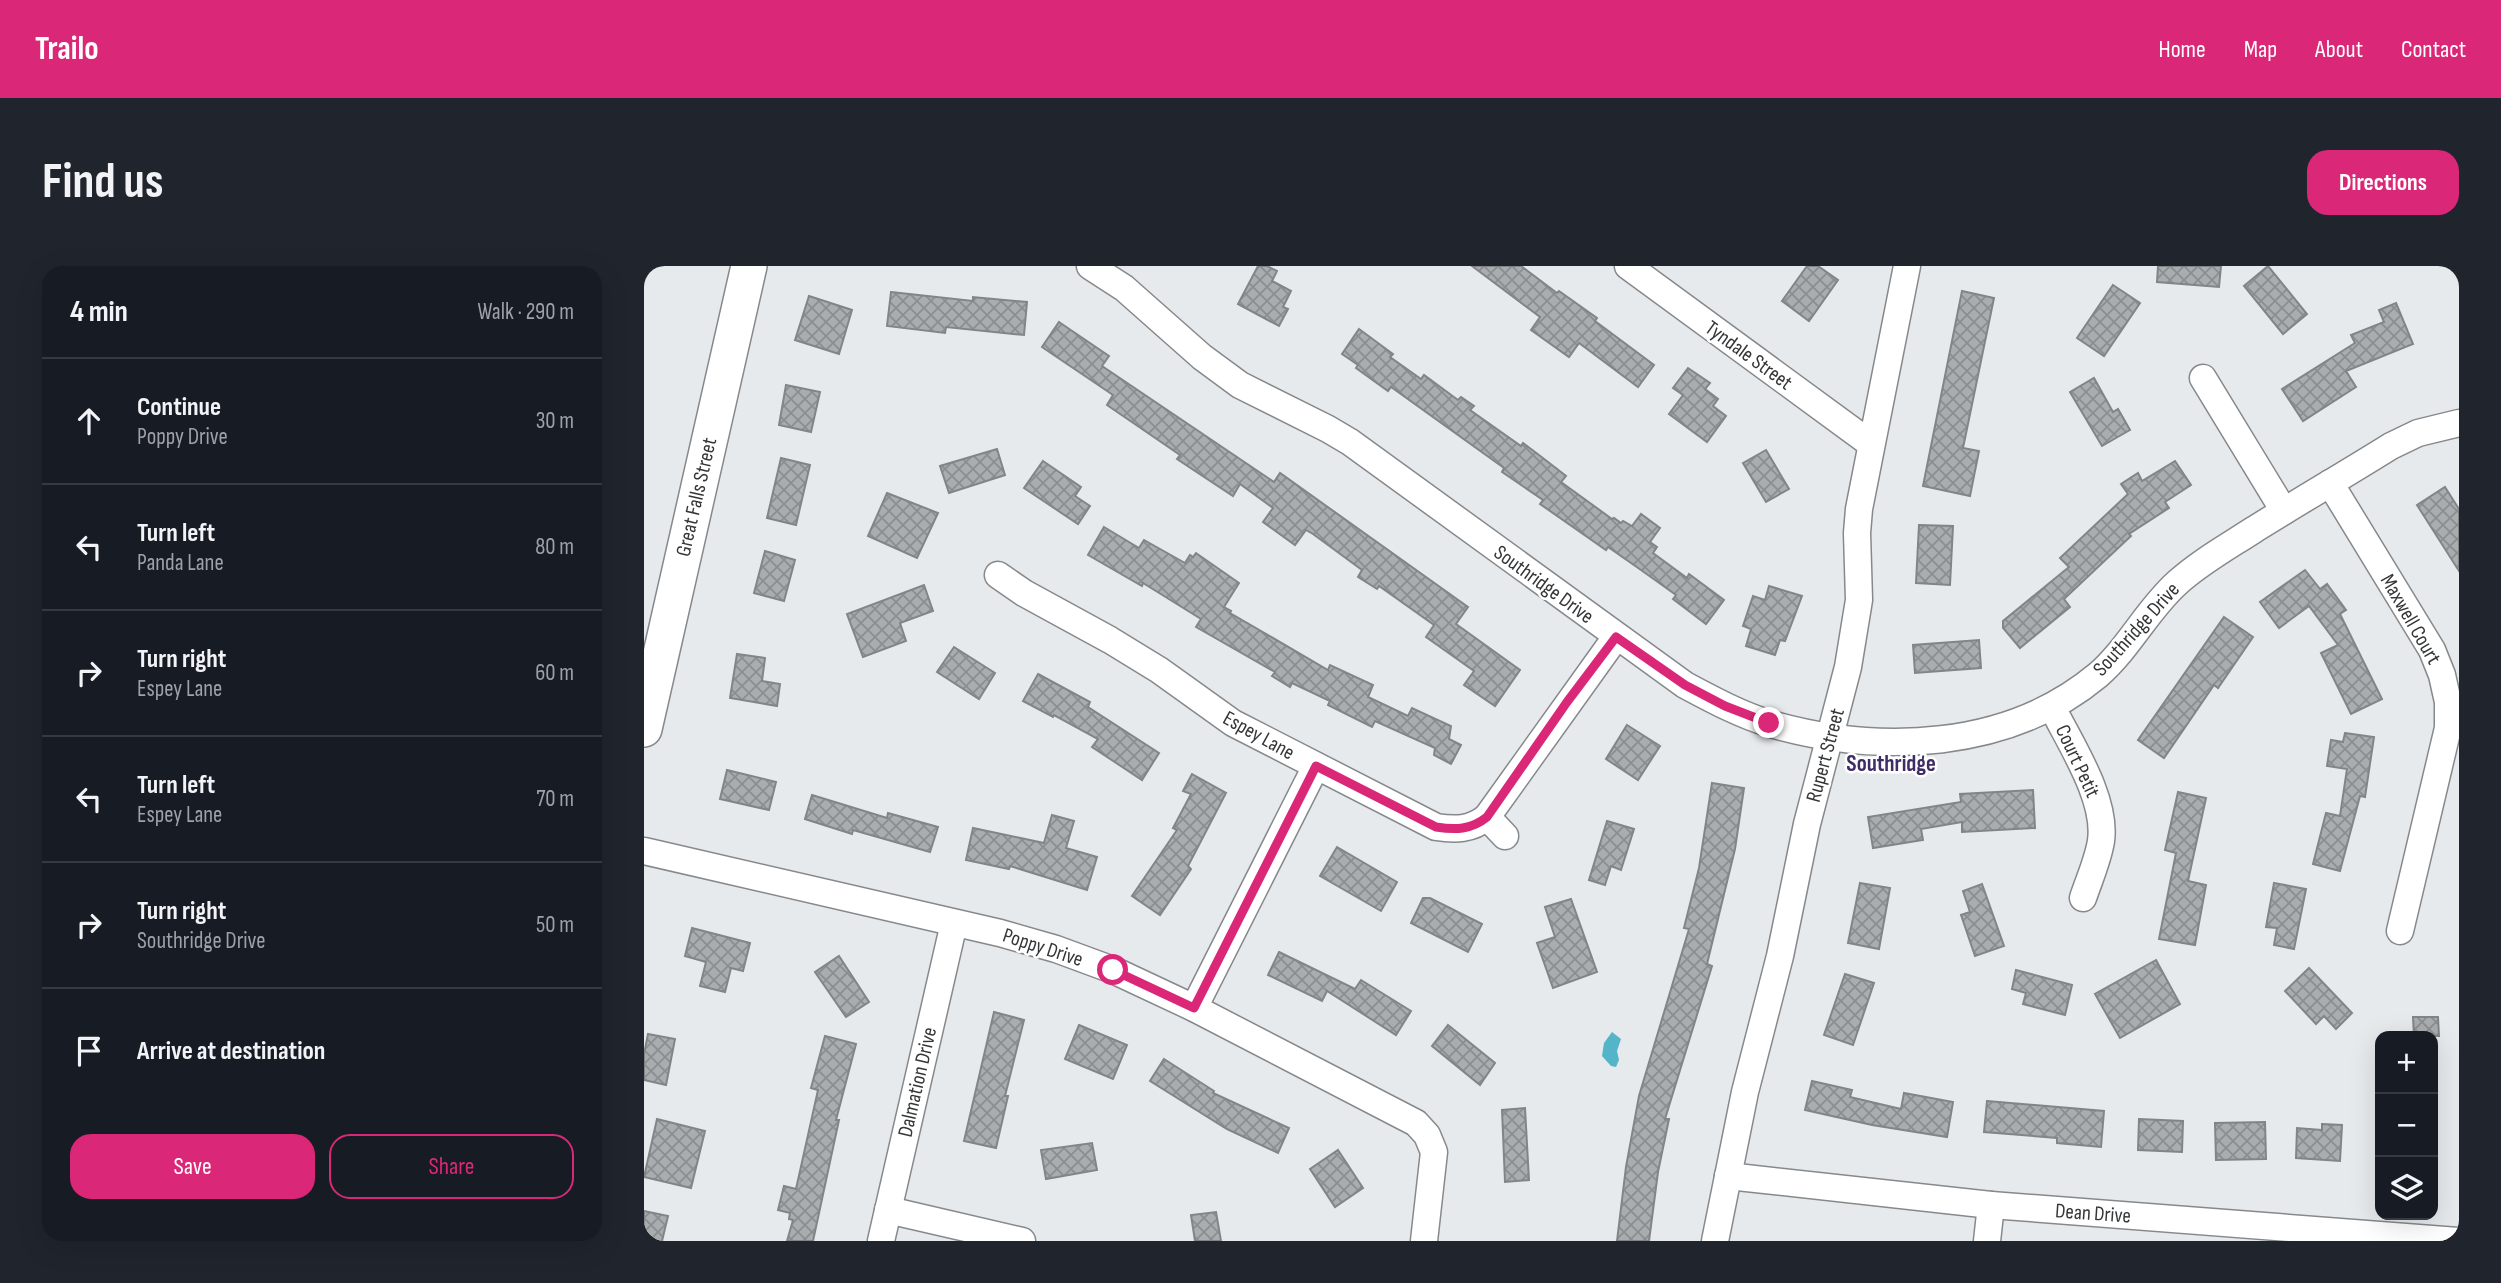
<!DOCTYPE html>
<html lang="en">
<head>
<meta charset="utf-8">
<style>
  :root { --surface:#171b24; --page:#20242c; --text:#f1f3f6; --muted:#9ea1a6; --line:#363941; --accent:#db2777 }
  body { margin:0; font-family:"Sofia Sans Condensed",sans-serif; background:var(--page); color:var(--text) }
  .controls { position:absolute; right:21px; bottom:21px; display:grid; overflow:hidden; border-radius:14px; box-shadow:0 7px 28px #0002 }
  .controls button { width:63px; height:63px; display:grid; place-items:center; padding:0; border:0; border-bottom:2px solid var(--line); background:var(--surface); color:var(--text); font:35px sans-serif }
  .stop { position:absolute; width:21px; height:21px; margin:-16px; border:5px solid #db2777; border-radius:50%; background:#fff }
  .stop.end { background:#db2777; border-color:#fff; box-shadow:0 2px 7px #0008 }
  .list { margin:0; padding:0; list-style:none }
  h2 { display:flex; justify-content:space-between; align-items:center; height:91px; margin:0; padding:0 28px; font-size:30px }
  h2 small { font-size:23px; font-weight:400; color:var(--muted) }
  .list li { display:grid; grid-template-columns:46px 1fr auto; gap:21px; align-items:center; box-sizing:border-box; height:126px; padding:0 28px; border-top:2px solid var(--line) }
  .list b { display:block; font-size:26px; white-space:nowrap }
  .list p { margin:0; font-size:23px; white-space:nowrap; color:var(--muted) }
  .list em { font-size:23px; font-style:normal; color:var(--muted) }
  .actions { display:flex; gap:14px; padding:21px 28px }
  .actions a { flex:1; padding:16px 0; border:2px solid var(--accent); border-radius:21px; text-align:center; font-size:24px; color:var(--accent) }
  .actions .main { background:var(--accent); color:#fff }
  .icon { flex:none; width:38px; height:38px; fill:none; stroke:currentColor; stroke-width:2; stroke-linecap:round; stroke-linejoin:round }
  .map { position:relative; flex:none; width:1815px; height:975px; overflow:hidden; border-radius:21px }
  header { display:flex; align-items:center; gap:42px; box-sizing:border-box; height:98px; padding:0 35px; background:var(--accent); color:#fff }
  header strong { font-size:33px }
  nav { display:flex; gap:38px; margin-inline-start:auto; font-size:24px }
  .intro { display:flex; align-items:center; justify-content:space-between; box-sizing:border-box; height:168px; padding:0 42px }
  h1 { margin:0; font-size:49px }
  .button { padding:18px 32px; border-radius:21px; background:var(--accent); color:#fff; font-size:24px; font-weight:700 }
  main { display:flex; gap:42px; padding:0 42px }
  aside { flex:1; background:var(--surface); border-radius:21px; box-shadow:0 7px 28px #0002 }
  .map>svg:first-child { display:block }
</style>
</head>
<body>
<header>
<strong>Trailo</strong>
<nav><a>Home</a><a>Map</a><a>About</a><a>Contact</a></nav>
</header>
<div class="intro"><h1>Find us</h1><a class="button">Directions</a></div>
<main>
<aside>
<h2>4 min<small>Walk · 290 m</small></h2>
<ul class="list">
<li><svg class="icon" aria-label="ahead" viewBox="0 0 24 24"><path d="M12 20V5M6 11l6-6 6 6"/></svg><div><b>Continue</b><p>Poppy Drive</p></div><em>30 m</em></li>
<li><svg class="icon" aria-label="left" viewBox="0 0 24 24"><path d="M17 20v-9H6M10 6l-5 5 5 5"/></svg><div><b>Turn left</b><p>Panda Lane</p></div><em>80 m</em></li>
<li><svg class="icon" aria-label="right" viewBox="0 0 24 24"><path d="M7 20v-9h11M14 6l5 5-5 5"/></svg><div><b>Turn right</b><p>Espey Lane</p></div><em>60 m</em></li>
<li><svg class="icon" aria-label="left" viewBox="0 0 24 24"><path d="M17 20v-9H6M10 6l-5 5 5 5"/></svg><div><b>Turn left</b><p>Espey Lane</p></div><em>70 m</em></li>
<li><svg class="icon" aria-label="right" viewBox="0 0 24 24"><path d="M7 20v-9h11M14 6l5 5-5 5"/></svg><div><b>Turn right</b><p>Southridge Drive</p></div><em>50 m</em></li>
<li><svg class="icon" aria-label="arrive" viewBox="0 0 24 24"><path d="M6 21V4h12l-3 4 3 4H6"/></svg><div><b>Arrive at destination</b></div></li>
</ul>
<div class="actions"><a class="main">Save</a><a>Share</a></div>
</aside>
<div class="map">
<svg width="1815" height="975" viewBox="0 0 1815 975">
  <defs>
    <pattern id="building-cross-hatch" width="8" height="8" patternUnits="userSpaceOnUse" patternTransform="scale(1.75)"><rect width="8" height="8" fill="#a9adaf"/><path d="M0 0l8 8M0 8l8-8" fill="none" stroke="#8a8e8f"/></pattern>
  </defs>
  <rect width="100%" height="100%" fill="#e6eaed"/>
  <path fill="#54b5c8" d="M968,766L977,773L973,785L975,794L972,801L967,800L958,790L960,777Z"/>
  <g fill="url(#building-cross-hatch)" stroke="#828588" stroke-width="2">
    <path d="M614,0H623L633,5L628,15L647,25L639,41L644,43L635,60L594,38Z"/>
    <path d="M828,0H877L913,27L915,25L953,52L951,55L1010,99L994,121L935,77L925,91L887,64L896,51Z"/>
    <path d="M1163,0H1174L1194,14L1165,55L1138,35Z"/>
    <path d="M1514,0H1577L1575,21L1513,16Z"/>
    <path d="M1624,0L1663,48L1639,68L1600,20Z"/>
    <path d="M1469,19L1496,37L1460,90L1433,72Z"/>
    <path d="M1318,25L1350,32L1319,182L1335,185L1326,230L1279,220Z"/>
    <path d="M247,26L329,35V31L383,36L380,69L302,61L301,67L243,60Z"/>
    <path d="M165,30L208,44L195,88L151,74Z"/>
    <path d="M1752,37L1769,78L1702,105L1712,121L1659,155L1638,123L1711,77L1707,69L1740,56L1735,44Z"/>
    <path d="M415,56L465,90L458,100L630,216L636,207L824,341L812,358L876,404L851,440L820,419L830,405L782,371L790,359L735,320L733,323L714,311L718,304L669,268L662,264L651,279L619,256L629,242L596,218L589,230L533,193L536,189L463,139L469,129L398,81Z"/>
    <path d="M715,63L749,88L746,91L777,113L780,109L814,134L817,131L830,140L826,144L877,180L879,177L895,189L922,210L917,216L968,253L970,252L977,257L979,255L988,260L997,248L1016,262L1006,276L1013,281L1009,287L1043,312L1045,308L1080,334L1062,358L1029,333L1032,329L997,304L964,281L962,284L896,238L899,234L858,206L860,202L747,121L744,125L712,102L714,99L698,88Z"/>
    <path d="M1044,102L1066,117L1061,123L1074,133L1069,140L1082,150L1063,176L1025,148L1039,129L1029,122Z"/>
    <path d="M1450,112L1469,146L1474,143L1486,164L1458,180L1426,126Z"/>
    <path d="M142,119L176,126L167,166L135,159Z"/>
    <path d="M353,183L361,209L305,227L296,200Z"/>
    <path d="M1122,184L1145,223L1122,236L1099,197Z"/>
    <path d="M137,192L166,199L152,259L123,252Z"/>
    <path d="M399,195L437,221L431,230L446,240L434,258L380,222Z"/>
    <path d="M1531,195L1547,219L1521,236L1525,242L1485,268L1487,270L1420,333L1426,341L1376,382L1359,362V355L1425,301L1416,292L1484,228L1477,218L1494,207L1498,215Z"/>
    <path d="M1801,221L1815,243V305L1773,239Z"/>
    <path d="M243,227L294,247L273,292L224,270Z"/>
    <path d="M1275,259L1309,260L1306,319L1272,317Z"/>
    <path d="M460,261L495,282L500,274L541,297L546,289L549,291L552,287L595,317L580,341L587,345L586,347L684,404L686,399L729,419L724,431L764,450L768,442L807,460L805,473L817,479L807,498L790,489L791,482L731,455L728,461L684,439L686,435L648,417L646,421L628,410L631,406L552,361L557,353L499,317L498,320L444,289Z"/>
    <path d="M121,285L151,294L140,335L110,327Z"/>
    <path d="M1661,304L1676,323L1683,318L1702,344L1696,348L1738,433L1707,448L1677,387L1694,379L1665,340L1635,362L1616,336Z"/>
    <path d="M280,319L289,345L256,357L262,375L219,391L203,348Z"/>
    <path d="M1125,320L1158,330L1141,375L1136,374L1131,389L1102,380L1107,363L1099,360L1109,330L1121,334Z"/>
    <path d="M1580,351L1609,371L1574,422L1570,419L1520,492L1494,474Z"/>
    <path d="M1335,374L1337,402L1271,407L1269,379Z"/>
    <path d="M310,381L351,407L335,433L293,406Z"/>
    <path d="M93,388L121,392L118,415L136,418L133,440L86,432Z"/>
    <path d="M394,408L446,436L444,441L515,487L498,514L448,481L454,473L410,449L409,451L379,435Z"/>
    <path d="M983,459L1016,480L994,514L962,493Z"/>
    <path d="M1701,467L1730,471L1721,531L1716,530L1696,605L1669,598L1682,547L1696,550L1703,503L1683,500L1687,474L1699,476Z"/>
    <path d="M83,504L132,516L125,544L76,533Z"/>
    <path d="M548,508L582,527L544,600L547,603L516,649L488,630L533,564L529,562L547,528L539,525Z"/>
    <path d="M1068,517L1100,522L1091,583L1063,698L1068,700L1021,853H1025L1014,906L1005,975H973L982,901L995,830L1045,663L1040,662L1055,602Z"/>
    <path d="M1389,524L1391,562L1318,566V556L1277,563L1279,574L1229,582L1224,551L1317,536L1316,528Z"/>
    <path d="M1534,526L1562,532L1544,615L1562,619L1551,679L1515,673L1532,587L1521,584Z"/>
    <path d="M168,529L243,552L244,547L294,561L286,586L209,564L208,568L161,553Z"/>
    <path d="M408,549L430,555L422,582L453,591L443,624L366,600L365,603L322,594L329,562L400,577Z"/>
    <path d="M963,555L990,563L977,604L967,600L961,619L945,614Z"/>
    <path d="M693,581L753,616L737,645L676,610Z"/>
    <path d="M1216,617L1246,622L1235,683L1204,677Z"/>
    <path d="M1630,617L1662,623L1650,683L1630,679L1633,662L1622,661Z"/>
    <path d="M1338,618L1360,680L1331,690L1317,649L1326,646L1319,625Z"/>
    <path d="M779,632H786L838,658L824,686L767,657Z"/>
    <path d="M927,633L953,706L909,722L893,677L911,671L901,641Z"/>
    <path d="M48,662L106,677L99,705L87,702L81,726L56,720L62,696L41,690Z"/>
    <path d="M635,686L711,723L717,714L767,745L752,769L683,725L678,735L624,709Z"/>
    <path d="M195,690L225,736L202,751L171,706Z"/>
    <path d="M1512,694L1536,738L1476,772L1451,728Z"/>
    <path d="M1665,702L1708,747L1692,763L1680,750L1672,758L1641,725Z"/>
    <path d="M1372,704L1428,719L1421,749L1379,738L1382,727L1368,723Z"/>
    <path d="M1201,708L1230,717L1209,779L1180,769Z"/>
    <path d="M350,746L380,754L361,830H364L352,882L320,875Z"/>
    <path d="M1769,751H1794L1795,770H1770Z"/>
    <path d="M435,759L483,779L469,813L421,793Z"/>
    <path d="M804,759L851,797L836,819L788,780Z"/>
    <path d="M4,768L31,773L22,819L0,814V788Z"/>
    <path d="M181,770L212,778L192,854H195L169,975H143L149,954L145,953L146,947L134,944L140,920L152,923L174,824L167,822Z"/>
    <path d="M520,793L570,825L569,827L645,862L634,887L583,863L506,815Z"/>
    <path d="M1168,815L1208,824L1206,831L1257,843L1260,827L1309,836L1303,871L1228,859L1161,844Z"/>
    <path d="M1343,835L1460,845L1457,881L1413,877V872L1340,866Z"/>
    <path d="M881,842L885,914L861,916L858,844Z"/>
    <path d="M13,853L61,865L47,922L0,911Z"/>
    <path d="M1495,853L1539,855L1538,886L1494,884Z"/>
    <path d="M1621,856L1622,893L1572,894L1571,857Z"/>
    <path d="M1678,858L1698,859L1696,895L1652,892L1653,862L1678,864Z"/>
    <path d="M448,877L453,904L402,913L397,884Z"/>
    <path d="M694,884L719,922L691,941L666,903Z"/>
    <path d="M0,945L24,950L18,975H0Z"/>
    <path d="M572,946L577,975H551L547,949Z"/>
  </g>
  <g fill="none" stroke-linecap="round" stroke-linejoin="round">
    <defs>
      <g id="minor">
        <path d="M446,0L480,22L558,91L596,119L684,163L706,176L1041,419C1069,434 1097,449 1127,458C1236,489 1364,484 1454,409C1485,382 1503,344 1533,317C1556,296 1585,280 1611,263C1656,235 1702,208 1747,180L1774,167L1815,157"/>
        <path d="M984,0L1227,178"/>
        <path d="M1559,112L1640,245"/>
        <path d="M1686,217L1788,384L1798,409L1804,436V462L1756,665"/>
        <path d="M354,309L380,327L466,374L515,404L589,457L792,561C811,564 827,564 843,551L972,371"/>
        <path d="M1408,441C1427,479 1463,533 1457,575C1454,594 1445,614 1439,632"/>
        <path d="M843,551L861,570"/>
        <path d="M0,585L356,667L412,683L469,704L550,742L772,857L783,869L790,886L780,975"/>
        <path d="M550,742L672,500"/>
        <path d="M1084,910L1347,939L1815,975"/>
        <path d="M244,944L378,975"/>
        <path d="M237,975L310,657"/>
        <path d="M1071,975L1101,826L1136,690L1163,558L1204,401L1215,334L1213,267L1215,243L1263,0"/>
        <path d="M1343,975L1347,939"/>
      </g>
      <path id="major" d="M0,463L105,0"/>
    </defs>
    <use href="#minor" stroke="#86898c" stroke-width="29"/>
    <use href="#major" stroke="#86898c" stroke-width="38"/>
    <use href="#minor" stroke="#fff" stroke-width="26"/>
    <use href="#major" stroke="#fff" stroke-width="35"/>
  </g>
  <g fill="none" stroke-linecap="round" stroke-linejoin="round">
    <path stroke="#db2777" stroke-width="9" d="M469,704L550,742L672,500L792,561C811,564 827,564 843,551L923,436L972,371L1041,419L1081,440L1125,457"/>
  </g>
  <g text-anchor="middle" stroke-width="5" stroke-linejoin="round" paint-order="stroke">
    <g font-size="21" fill="#353637" stroke="#fff">
      <text transform="translate(1105 89) rotate(36)" y="7">Tyndale Street</text>
      <text transform="translate(52 231) rotate(-77)" y="7">Great Falls Street</text>
      <text transform="translate(900 318) rotate(36)" y="7">Southridge Drive</text>
      <text transform="translate(1767 353) rotate(60)" y="7">Maxwell Court</text>
      <text transform="translate(1492 363) rotate(-48)" y="7">Southridge Drive</text>
      <text transform="translate(615 469) rotate(29)" y="7">Espey Lane</text>
      <text transform="translate(1181 489) rotate(-75)" y="7">Rupert Street</text>
      <text transform="translate(1434 495) rotate(65)" y="7">Court Petit</text>
      <text transform="translate(399 681) rotate(18)" y="7">Poppy Drive</text>
      <text transform="translate(273 816) rotate(-77)" y="7">Dalmation Drive</text>
      <text transform="translate(1449 947) rotate(4)" y="7">Dean Drive</text>
    </g>
    <g font-size="23" font-weight="bold" fill="#3f2b66" stroke="#fff">
      <text x="1247" y="505">Southridge</text>
    </g>
  </g>
</svg>
<div class="controls">
<button>+</button>
<button>−</button>
<button><svg class="icon" aria-label="layers" viewBox="0 0 24 24"><path d="M12 4l9 5-9 5-9-5zM3 14l9 5 9-5"/></svg></button>
</div>
<div class="stop" style="left:469px;top:704px"></div>
<div class="stop end" style="left:1125px;top:457px"></div>
</div>
</main>
</body>
</html>
